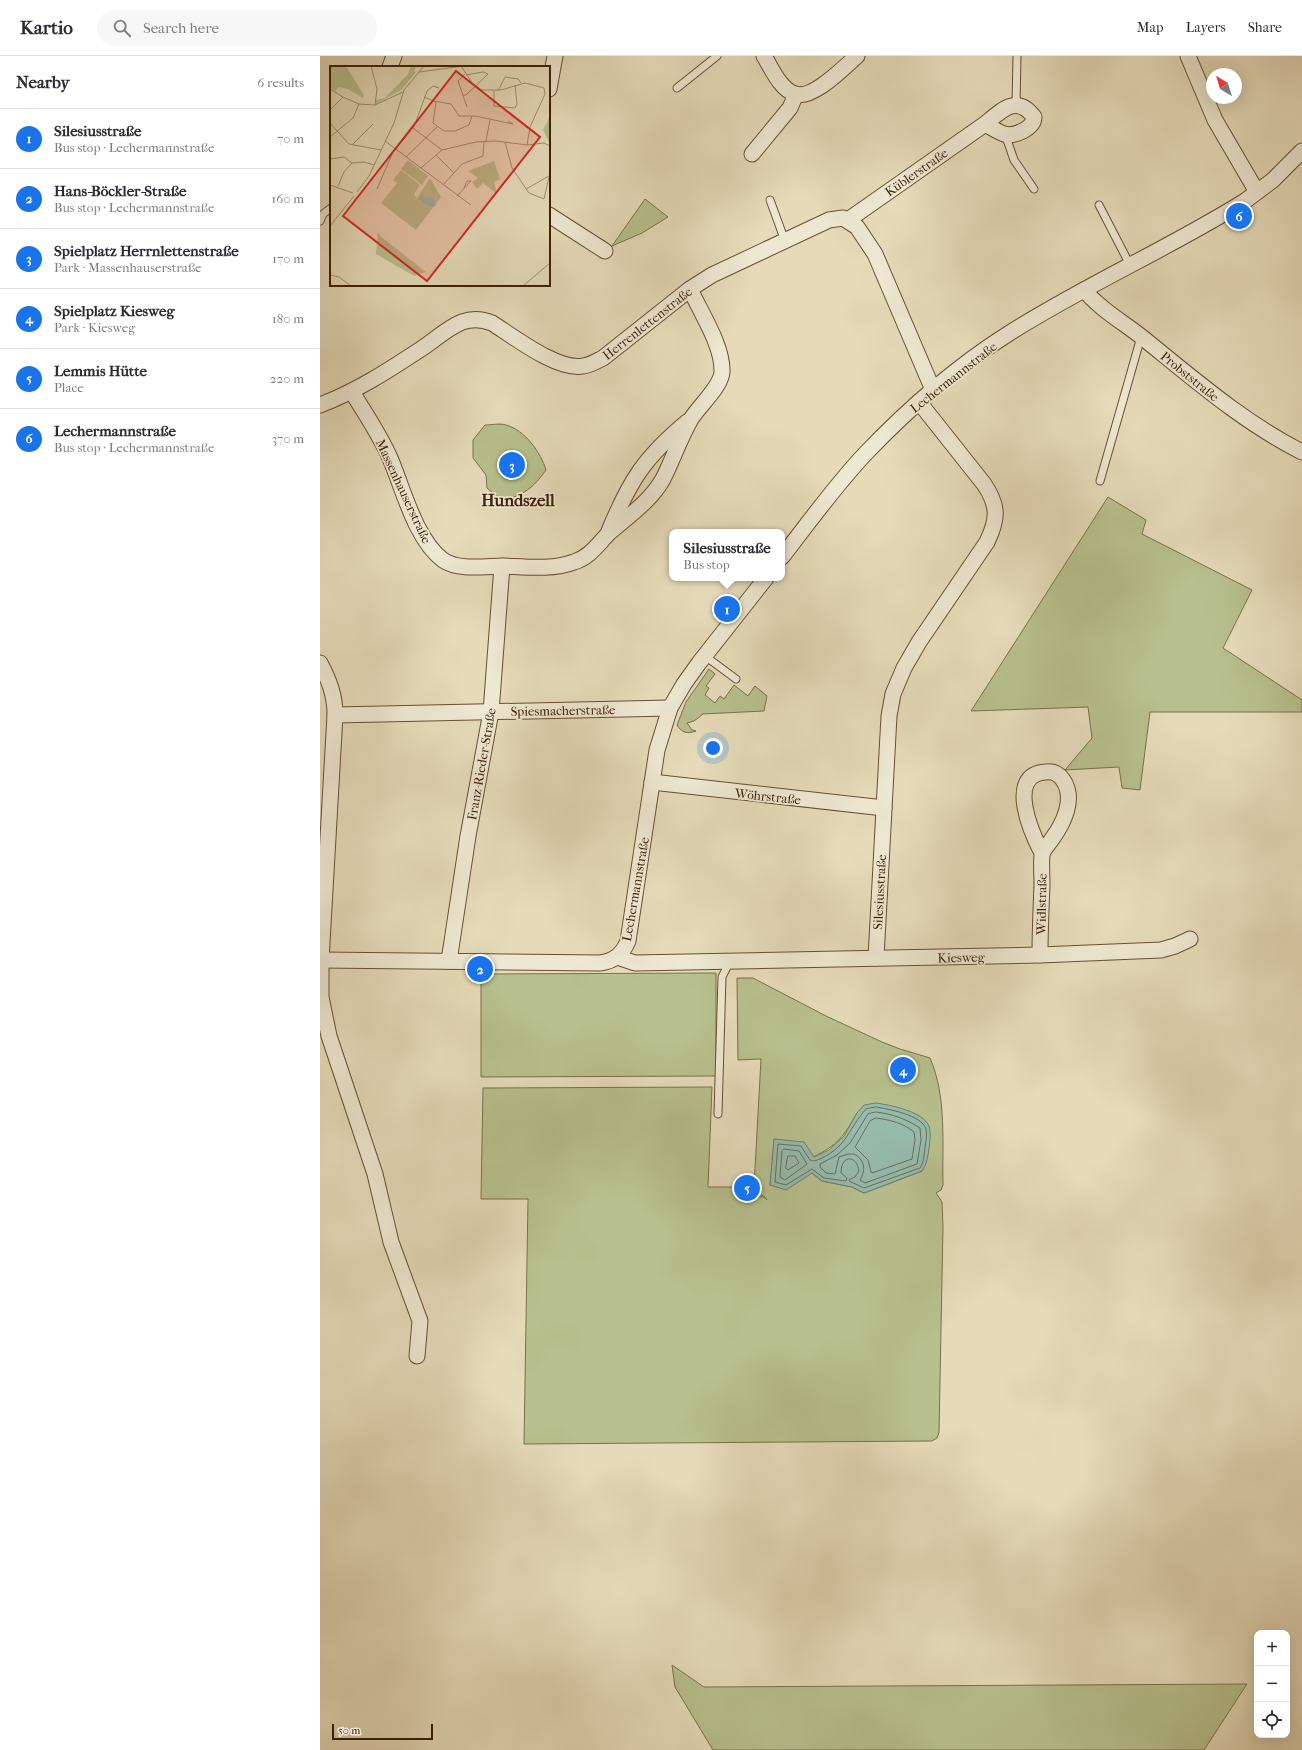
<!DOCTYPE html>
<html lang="en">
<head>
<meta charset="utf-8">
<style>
  :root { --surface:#fff; --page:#f7f7f7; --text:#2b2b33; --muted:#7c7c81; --line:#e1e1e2; --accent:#1a73e8 }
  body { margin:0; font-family:"IM FELL French Canon",serif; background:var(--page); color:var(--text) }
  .controls { position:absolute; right:12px; bottom:12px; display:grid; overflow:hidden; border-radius:8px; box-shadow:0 4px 16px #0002 }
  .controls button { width:36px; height:36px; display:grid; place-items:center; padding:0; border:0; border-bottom:1px solid var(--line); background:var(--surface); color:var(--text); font:20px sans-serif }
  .compass { position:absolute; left:886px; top:12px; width:36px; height:36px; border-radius:50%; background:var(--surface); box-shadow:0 4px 16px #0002; rotate:322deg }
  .scale { position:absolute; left:12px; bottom:10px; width:101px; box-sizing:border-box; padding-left:4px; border:2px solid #3d2006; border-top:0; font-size:11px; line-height:14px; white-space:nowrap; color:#3d2006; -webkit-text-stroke:3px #eee8d2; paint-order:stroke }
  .you { position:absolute; left:393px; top:692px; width:14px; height:14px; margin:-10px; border:3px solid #fff; border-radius:50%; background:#1a73e8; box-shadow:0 0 0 6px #1a73e833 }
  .badge { display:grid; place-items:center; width:26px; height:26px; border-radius:50%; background:var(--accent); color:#fff; font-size:13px; font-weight:700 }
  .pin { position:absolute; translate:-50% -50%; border:2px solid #fff; box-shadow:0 1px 4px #0006 }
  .popup { position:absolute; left:349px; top:473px; width:116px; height:52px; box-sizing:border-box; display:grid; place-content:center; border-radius:8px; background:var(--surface); filter:drop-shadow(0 1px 3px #0005); font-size:13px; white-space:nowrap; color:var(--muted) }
  .popup b { font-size:15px; color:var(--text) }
  .popup::after { content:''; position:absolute; left:50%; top:100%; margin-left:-8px; border:8px solid transparent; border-top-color:var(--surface) }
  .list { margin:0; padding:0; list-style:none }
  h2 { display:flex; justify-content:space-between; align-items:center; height:52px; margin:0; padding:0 16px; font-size:17px }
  h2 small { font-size:13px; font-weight:400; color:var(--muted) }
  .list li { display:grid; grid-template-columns:26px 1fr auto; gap:12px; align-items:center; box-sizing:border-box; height:60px; padding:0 16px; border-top:1px solid var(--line) }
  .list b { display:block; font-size:15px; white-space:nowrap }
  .list p { margin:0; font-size:13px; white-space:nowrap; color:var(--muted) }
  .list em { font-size:13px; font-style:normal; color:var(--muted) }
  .icon { flex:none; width:22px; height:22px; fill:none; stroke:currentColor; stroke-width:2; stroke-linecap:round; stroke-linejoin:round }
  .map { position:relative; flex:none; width:982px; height:1694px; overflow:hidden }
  header { display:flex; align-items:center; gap:24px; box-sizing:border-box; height:56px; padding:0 20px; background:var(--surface); border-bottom:1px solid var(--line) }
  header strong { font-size:19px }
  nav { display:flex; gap:22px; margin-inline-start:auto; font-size:14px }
  .search { width:280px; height:36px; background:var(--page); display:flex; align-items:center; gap:10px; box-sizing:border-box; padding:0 14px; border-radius:22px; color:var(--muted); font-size:15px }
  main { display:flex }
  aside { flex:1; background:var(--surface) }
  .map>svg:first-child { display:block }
</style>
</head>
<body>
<header>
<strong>Kartio</strong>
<div class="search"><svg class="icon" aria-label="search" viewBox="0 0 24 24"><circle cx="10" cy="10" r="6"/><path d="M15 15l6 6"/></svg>Search here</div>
<nav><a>Map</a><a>Layers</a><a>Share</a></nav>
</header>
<main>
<aside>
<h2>Nearby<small>6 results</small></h2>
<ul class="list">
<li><span class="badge">1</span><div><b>Silesiusstraße</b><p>Bus stop · Lechermannstraße</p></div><em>70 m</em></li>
<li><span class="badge">2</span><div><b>Hans-Böckler-Straße</b><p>Bus stop · Lechermannstraße</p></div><em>160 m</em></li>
<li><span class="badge">3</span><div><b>Spielplatz Herrnlettenstraße</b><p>Park · Massenhauserstraße</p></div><em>170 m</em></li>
<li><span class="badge">4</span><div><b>Spielplatz Kiesweg</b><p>Park · Kiesweg</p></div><em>180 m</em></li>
<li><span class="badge">5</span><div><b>Lemmis Hütte</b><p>Place</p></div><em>220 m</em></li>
<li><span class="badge">6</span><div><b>Lechermannstraße</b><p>Bus stop · Lechermannstraße</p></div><em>370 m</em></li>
</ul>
</aside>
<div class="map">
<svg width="982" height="1694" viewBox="0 0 982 1694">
  <rect width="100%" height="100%" fill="#e5dbb9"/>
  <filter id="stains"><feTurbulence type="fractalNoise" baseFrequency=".005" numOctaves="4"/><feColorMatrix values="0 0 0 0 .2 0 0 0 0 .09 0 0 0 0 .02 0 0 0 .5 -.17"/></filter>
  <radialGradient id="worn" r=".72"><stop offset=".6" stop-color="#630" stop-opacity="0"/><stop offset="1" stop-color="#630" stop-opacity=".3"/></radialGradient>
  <g fill="#b7c08e" stroke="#7a704a" fill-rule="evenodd">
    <path d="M325,143L348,161L322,177L292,190Z"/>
    <path d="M165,369C171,369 180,367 186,369C205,374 221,397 226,414C212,433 205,438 182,445L167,432L166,419L153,402V384Z"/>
    <path d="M788,441L826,464L822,478L932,534L903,592L982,644V656H830L820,734L802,732L799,711L745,714L772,682L768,651L651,655Z"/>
    <path d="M389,613L395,618L386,630L389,632L385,639L395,647L400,640L404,643L414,629L428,640L435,630L447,640L444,655L382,658V659L374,665L367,667L372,674L376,675C367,678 362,677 357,669L366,646Z"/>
    <path d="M396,917V1020L161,1021V918Z"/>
    <path d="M417,922H433L506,960L562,986L580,993L610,1002C627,1041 622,1087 623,1129L621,1134L616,1137L622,1146L623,1170L619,1377L617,1382L612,1385L204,1388L208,1143H161L163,1032L392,1031L388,1131H421L420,1140L444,1141L447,1144L444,1140L437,1138L434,1131L441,1003L418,1004ZM537,1057L602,1115L544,1137L532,1131L502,1125L492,1117L450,1129L455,1083L493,1101C518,1089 524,1080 537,1057Z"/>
    <path d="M352,1609L384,1631L927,1628L884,1694H393L355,1631Z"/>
  </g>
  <path fill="#96bbad" stroke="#727d6a" d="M556,1047C570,1049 602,1055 609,1070C611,1076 610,1085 609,1092C608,1100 607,1108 602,1115L544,1137L532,1131L502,1125L492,1117L466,1134L450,1129L454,1083L484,1086L494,1101L509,1094L524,1080L537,1057L544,1049Z"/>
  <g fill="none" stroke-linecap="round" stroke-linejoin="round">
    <g stroke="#6a6e5a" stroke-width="1">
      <path d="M556,1051C568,1053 602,1059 606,1073C607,1078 606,1086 605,1091C604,1099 604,1106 600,1112L544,1132L529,1125L530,1123L535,1121L539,1115C537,1099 521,1098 521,1117L527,1122L526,1125L504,1122L492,1113L466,1129L455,1126L458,1088L481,1090L490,1104C495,1106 497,1104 502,1102C528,1089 528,1073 546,1053Z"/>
      <path d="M556,1056C573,1058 586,1063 600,1072L601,1084L597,1108L545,1127L540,1124C546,1114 545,1104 534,1098H528L519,1101L515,1118L506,1117L500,1111V1108L517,1099L530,1087L548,1058Z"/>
      <path d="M556,1062C571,1064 583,1067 594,1076L595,1084L592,1103L552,1117L551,1116L548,1104L535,1091L550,1065Z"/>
      <path d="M464,1093L479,1095L487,1108L465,1124L460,1121L462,1095Z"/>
      <path d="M468,1100H475L479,1107L468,1114L466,1112Z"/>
    </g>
    <defs>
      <g id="lane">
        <path d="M357,32L397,0"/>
        <path d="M696,49L697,0"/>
        <path d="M685,78L694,104L714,133"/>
        <path d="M450,144L465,185"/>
        <path d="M779,149L810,209"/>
        <path d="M0,165L3,158L11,152"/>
        <path d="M780,425L821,281"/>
        <path d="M385,600L416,623"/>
        <path d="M398,1058L402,921L410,905"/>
      </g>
      <g id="street">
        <path d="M444,0C452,13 460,33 475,38C493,44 524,11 537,0"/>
        <path d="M868,0L895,64L937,136"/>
        <path d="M70,11L74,0"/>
        <path d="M229,33L235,0"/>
        <path d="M432,98L470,52L476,38"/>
        <path d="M229,159L285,195"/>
        <path d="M528,164L665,68C671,71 678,76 684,78C695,81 714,72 714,61C697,38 682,54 665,68"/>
        <path d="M764,234C781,254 803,266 823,282C875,324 923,366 982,396"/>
        <path d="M32,336C45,357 60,379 70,402C83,432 95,483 123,504C139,515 166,510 185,510C207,511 233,514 254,506C270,501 278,488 289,477C308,460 330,446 343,423C353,403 360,382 371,363C379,350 401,331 402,316C403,290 381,257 370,233"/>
        <path d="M0,349C37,335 69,314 101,293C115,284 127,272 142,266C153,262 162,263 172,267C194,281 238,315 263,310C271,309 277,305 283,302L370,233L392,219L509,164L523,162L537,171L555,198L613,334"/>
        <path d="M289,475C310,424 325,401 367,366"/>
        <path d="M462,501C489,466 515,430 545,398C588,353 636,311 688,278C765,229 848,193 925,145L953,124L982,95"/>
        <path d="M0,607C9,624 15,639 15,659L1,904V941L9,980L55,1118L71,1186L100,1265L97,1300"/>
        <path d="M15,659L350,652"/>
        <path d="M332,726L564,752"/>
        <path d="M720,899C720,876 721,852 722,829C722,819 721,808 722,799C723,793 729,788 732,783C743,768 756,743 743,724C739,718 733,715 726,716C685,718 712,778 722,797"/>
        <path d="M297,901L315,907L720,899L841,894L855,890L870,883"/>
        <path d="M556,902L569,660L573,638L584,612L599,586L667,486C678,463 679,450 664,428L599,346"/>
        <path d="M0,904L280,907C294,905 302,899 308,885L337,694L350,652L364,628L379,607L446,522"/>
        <path d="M129,905L148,780L171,656L182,510"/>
      </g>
    </defs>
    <use href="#lane" stroke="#674f33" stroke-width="9"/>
    <use href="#street" stroke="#674f33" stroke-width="17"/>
    <use href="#lane" stroke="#eee8d2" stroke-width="7"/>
    <use href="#street" stroke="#eee8d2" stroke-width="15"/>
  </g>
  <g text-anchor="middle" stroke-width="3.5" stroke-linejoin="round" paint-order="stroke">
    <g font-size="13" fill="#3d2006" stroke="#eee8d2">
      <text transform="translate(596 116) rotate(-35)" y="5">Küblerstraße</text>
      <text transform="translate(327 267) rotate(-38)" y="5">Herrenlettenstraße</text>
      <text transform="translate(870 320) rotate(39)" y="5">Probststraße</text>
      <text transform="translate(633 321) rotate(-38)" y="5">Lechermannstraße</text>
      <text transform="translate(84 435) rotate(65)" y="5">Massenhauserstraße</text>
      <text transform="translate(243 654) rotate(-1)" y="5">Spiesmacherstraße</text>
      <text transform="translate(161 708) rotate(-80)" y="5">Franz-Rieder-Straße</text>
      <text transform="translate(448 740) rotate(6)" y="5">Wöhrstraße</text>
      <text transform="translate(315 833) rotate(-80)" y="5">Lechermannstraße</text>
      <text transform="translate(559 836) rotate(-87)" y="5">Silesiusstraße</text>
      <text transform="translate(721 848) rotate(-89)" y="5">Widlstraße</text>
      <text transform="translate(641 901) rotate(-1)" y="5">Kiesweg</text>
    </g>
    <g font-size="17" font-weight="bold" fill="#3d2006" stroke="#eee8d2">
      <text x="198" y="450">Hundszell</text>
    </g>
  </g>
  <g transform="translate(10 10)">
    <rect width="220" height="220" fill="#e5dbb9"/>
    <path d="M0,0H16L34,29L33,32L18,23L9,21L5,25L0,22ZM81,0H86L84,6L87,5L71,24L46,38V34L55,32L78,8ZM220,50L219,56L220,78L213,64ZM78,94L98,110L92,119L71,103ZM164,95L170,113L164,116L167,128L153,117L147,123L142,116L148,112L138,105ZM71,104L90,119L84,128L87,132L100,112L111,131L86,164L51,137L67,117L63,114ZM48,166L50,170L96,206L84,210L46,188Z" fill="#b7c08e"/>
    <path d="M92,128L95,132H103L106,139L103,141L96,139L89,132Z" fill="#96bbad"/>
    <path fill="none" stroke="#a29071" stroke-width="1" d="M41,0L47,23L45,39M131,0L143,18L152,24H171L195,17L214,22L215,28L200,61L197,79M89,6L133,0M135,8L128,15L137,41M0,23L13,31M164,25V40L185,42L187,38L185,19M168,25L175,11L188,13L191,17M133,29H136L158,8L153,6L136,9M94,31L104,35L121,38L129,50H145L183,58L178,55M106,36L103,57L114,65H125L139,59L142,50M0,44L13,31L29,38L45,39L73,26M0,57L19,78L51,84M83,62L112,84M0,71L23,52L29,38M55,75L91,102L112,84L146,76L166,75L197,79L214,77L220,80M156,75L160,54M175,76L182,102L199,127L214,133L219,111M22,79L43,58M106,89L124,107M76,91L107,61M0,93L14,91L22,97M91,102L141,139M0,119L23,127M113,119L132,98L153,90L154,75M8,120L14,106L22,97L34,96L44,99M47,123L63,86L84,61L97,25L103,20L109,22L106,21M196,123L219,110M27,126L39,110L64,57L74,24L94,0M127,130L141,115H137L134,122M0,160L24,130M0,209L9,211L21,220M193,220L220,197"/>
    <path fill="#d62828" fill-opacity="0.15" stroke="#d62828" stroke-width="2" d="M126,5L210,71L97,215L13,150Z"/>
    <rect width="220" height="220" fill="none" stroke="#3d2006" stroke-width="2"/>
  </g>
  <rect width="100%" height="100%" filter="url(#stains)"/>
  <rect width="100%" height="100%" fill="url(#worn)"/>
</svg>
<div class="controls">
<button>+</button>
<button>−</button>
<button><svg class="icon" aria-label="locate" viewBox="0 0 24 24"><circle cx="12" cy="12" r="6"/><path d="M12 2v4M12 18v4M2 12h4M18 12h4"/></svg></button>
</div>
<svg class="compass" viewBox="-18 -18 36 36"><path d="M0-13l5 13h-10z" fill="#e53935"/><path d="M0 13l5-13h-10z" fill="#7c7c81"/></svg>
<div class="scale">50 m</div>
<div class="you"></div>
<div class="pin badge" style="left:407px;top:553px">1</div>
<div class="popup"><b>Silesiusstraße</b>Bus stop</div>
<div class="pin badge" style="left:160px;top:913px">2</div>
<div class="pin badge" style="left:192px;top:409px">3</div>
<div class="pin badge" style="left:583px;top:1014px">4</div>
<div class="pin badge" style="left:427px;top:1132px">5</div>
<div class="pin badge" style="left:919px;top:160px">6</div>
</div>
</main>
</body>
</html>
